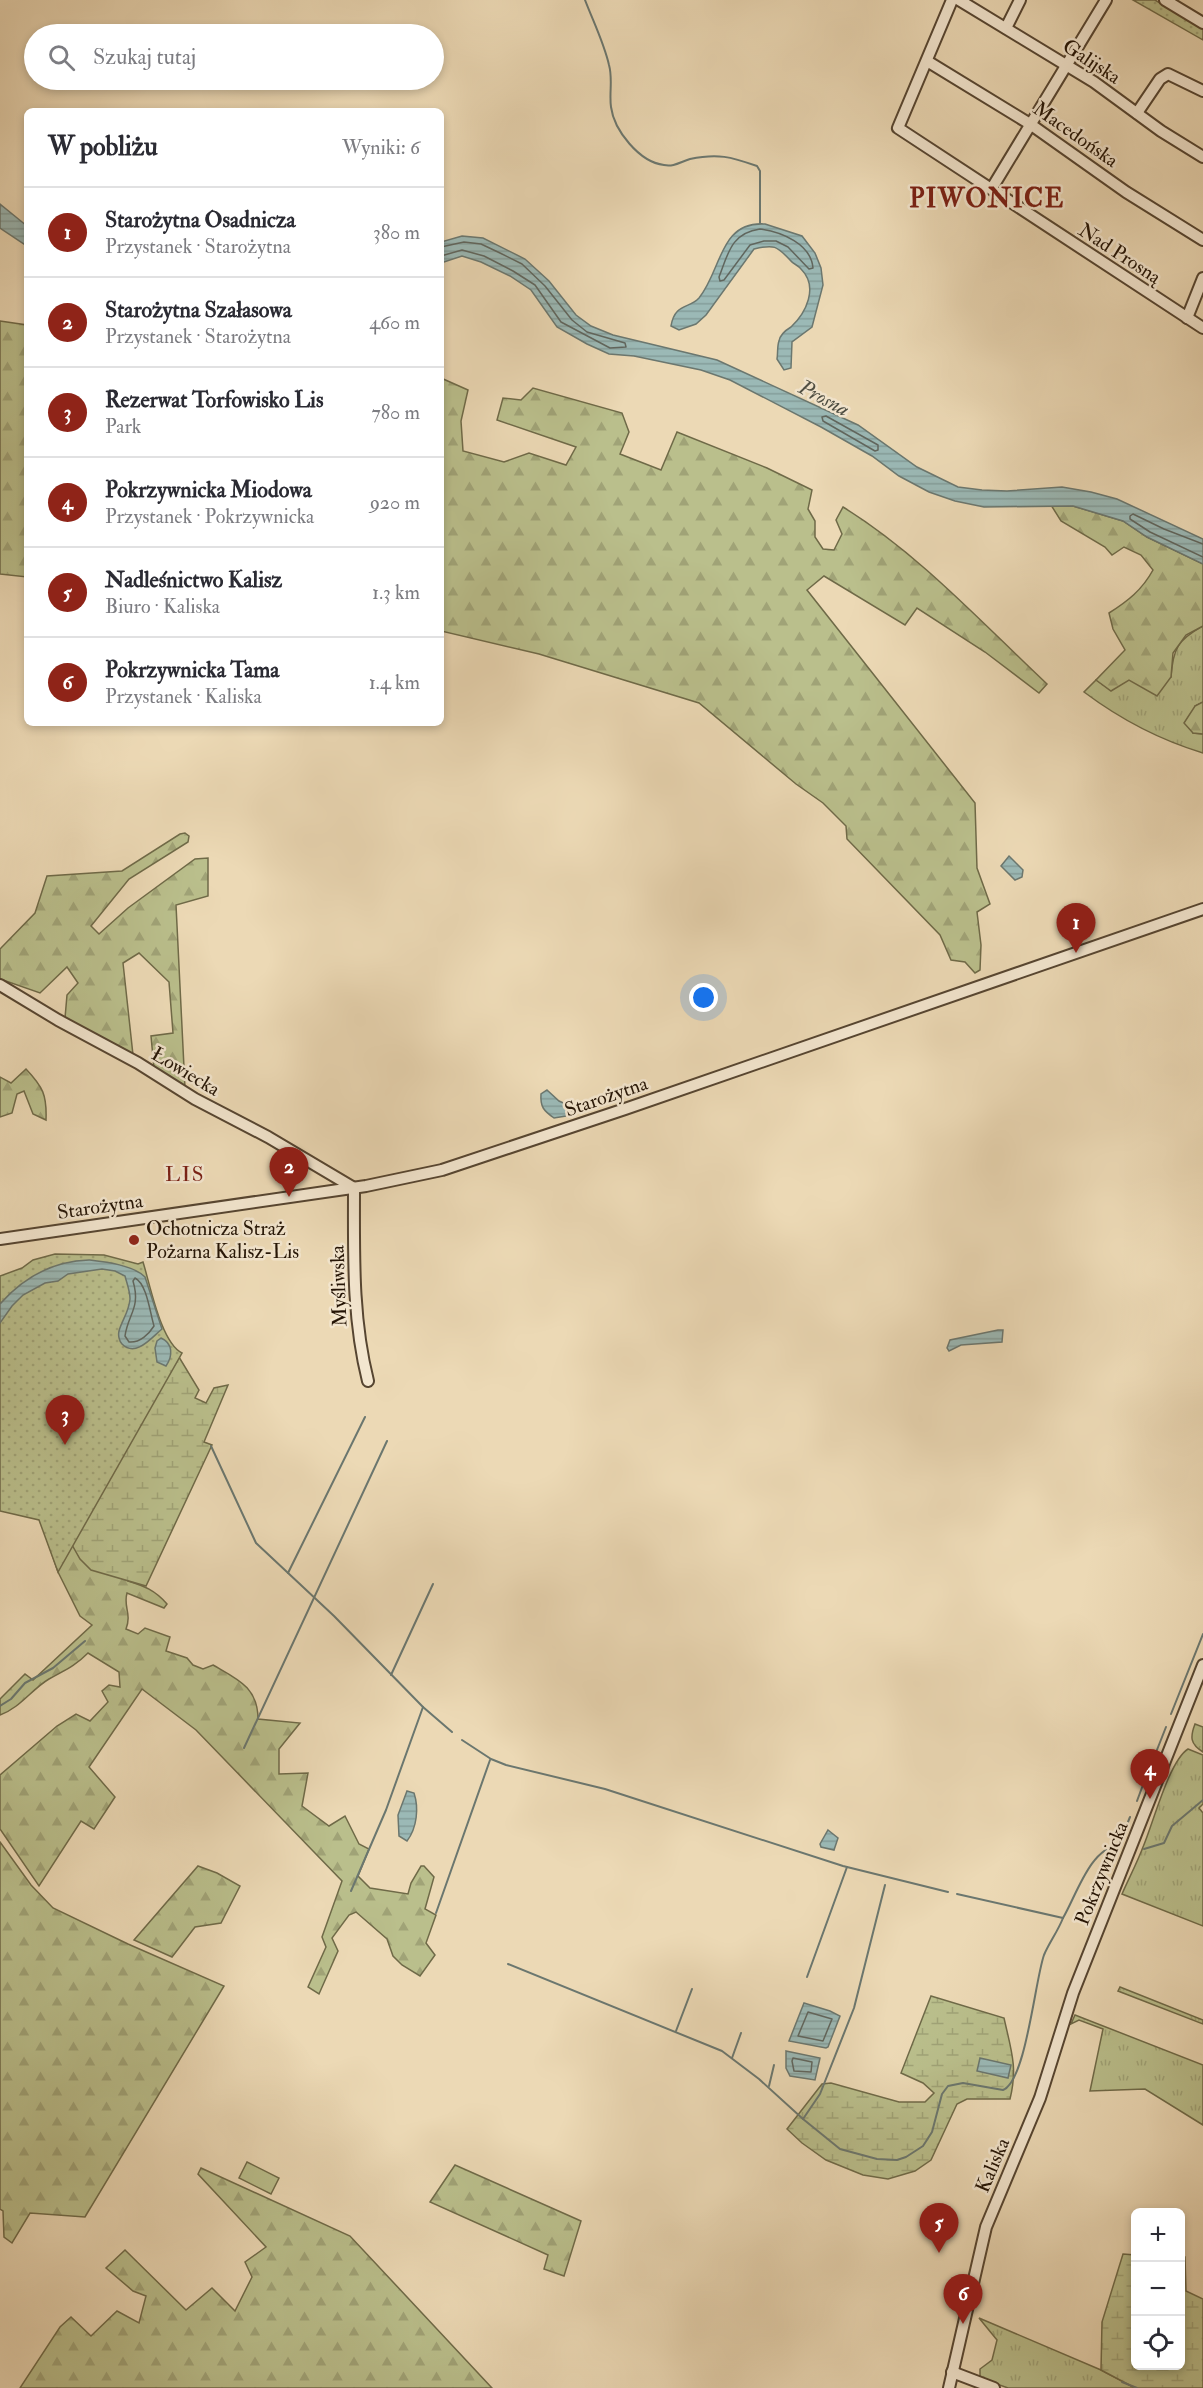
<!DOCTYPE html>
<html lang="pl">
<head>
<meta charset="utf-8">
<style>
  :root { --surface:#fff; --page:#f7f7f7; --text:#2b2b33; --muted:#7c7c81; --line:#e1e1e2; --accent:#8f2418 }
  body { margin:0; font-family:"IM FELL Double Pica",serif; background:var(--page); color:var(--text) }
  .controls { position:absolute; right:18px; bottom:18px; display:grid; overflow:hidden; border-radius:9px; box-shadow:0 3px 9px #0003 }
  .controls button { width:54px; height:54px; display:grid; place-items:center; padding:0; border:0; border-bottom:2px solid var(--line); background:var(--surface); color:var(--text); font:30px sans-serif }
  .you { position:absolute; left:704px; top:998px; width:21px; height:21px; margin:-15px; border:4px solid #fff; border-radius:50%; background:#1a73e8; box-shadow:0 0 0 9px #1a73e833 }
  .badge { display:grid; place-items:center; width:39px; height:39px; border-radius:50%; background:var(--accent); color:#fff; font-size:20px; font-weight:700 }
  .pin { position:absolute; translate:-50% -50px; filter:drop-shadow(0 2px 3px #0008) }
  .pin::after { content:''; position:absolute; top:32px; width:21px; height:18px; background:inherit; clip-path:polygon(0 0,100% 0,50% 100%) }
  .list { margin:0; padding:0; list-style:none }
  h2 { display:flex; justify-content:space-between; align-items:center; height:78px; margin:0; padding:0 24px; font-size:26px }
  h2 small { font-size:20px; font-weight:400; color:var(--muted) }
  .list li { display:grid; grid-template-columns:39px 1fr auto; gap:18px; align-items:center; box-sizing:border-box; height:90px; padding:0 24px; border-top:2px solid var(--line) }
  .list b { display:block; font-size:22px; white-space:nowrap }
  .list p { margin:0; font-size:20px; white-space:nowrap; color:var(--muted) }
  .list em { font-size:20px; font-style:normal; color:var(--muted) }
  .icon { flex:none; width:33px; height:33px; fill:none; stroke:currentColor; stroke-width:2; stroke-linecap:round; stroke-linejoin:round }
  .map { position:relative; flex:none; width:1203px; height:2388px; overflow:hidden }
  .search { position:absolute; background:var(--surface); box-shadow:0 3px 9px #0003; left:24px; top:24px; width:420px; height:66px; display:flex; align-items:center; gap:15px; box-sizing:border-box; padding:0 21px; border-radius:33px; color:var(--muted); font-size:22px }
  .panel { position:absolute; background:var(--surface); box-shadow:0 3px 9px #0003; left:24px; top:108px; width:420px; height:618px; border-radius:9px }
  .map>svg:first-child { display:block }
</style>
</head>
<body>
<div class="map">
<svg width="1203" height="2388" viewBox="0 0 1203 2388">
  <defs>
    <pattern id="grass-tufts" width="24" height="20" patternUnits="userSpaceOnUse" patternTransform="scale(1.5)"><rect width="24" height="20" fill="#babf8c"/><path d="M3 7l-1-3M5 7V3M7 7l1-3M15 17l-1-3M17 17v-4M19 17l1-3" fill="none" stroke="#a0a377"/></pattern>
    <pattern id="forest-firs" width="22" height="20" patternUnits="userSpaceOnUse" patternTransform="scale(1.5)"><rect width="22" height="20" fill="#babf8c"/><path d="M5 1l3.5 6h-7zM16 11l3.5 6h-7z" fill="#a0a377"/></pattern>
    <pattern id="wetland-marsh" width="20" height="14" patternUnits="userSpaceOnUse" patternTransform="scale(1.5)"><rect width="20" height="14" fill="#babf8c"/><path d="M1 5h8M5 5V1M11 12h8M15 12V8" fill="none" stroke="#a0a377"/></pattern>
    <pattern id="park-dots" width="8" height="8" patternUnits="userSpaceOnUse" patternTransform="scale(1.5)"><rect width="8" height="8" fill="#babf8c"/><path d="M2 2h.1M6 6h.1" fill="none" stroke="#a0a377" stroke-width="1.8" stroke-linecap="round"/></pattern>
    <pattern id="water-rules" width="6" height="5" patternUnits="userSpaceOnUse" patternTransform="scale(1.5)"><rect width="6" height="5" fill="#9bb9b6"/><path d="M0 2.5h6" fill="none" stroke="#859e9b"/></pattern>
  </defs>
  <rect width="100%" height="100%" fill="#ecd9b5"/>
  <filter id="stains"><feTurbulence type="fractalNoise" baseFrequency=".00333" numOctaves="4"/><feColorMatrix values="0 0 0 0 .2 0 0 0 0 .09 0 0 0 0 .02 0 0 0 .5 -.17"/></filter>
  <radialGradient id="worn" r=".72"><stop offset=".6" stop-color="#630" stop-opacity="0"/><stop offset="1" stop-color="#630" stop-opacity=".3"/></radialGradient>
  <g fill="url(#grass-tufts)" stroke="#6f6a48" stroke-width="1.5">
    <path d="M1203,626V702L1195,706L1193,733L1203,734V753C1160,740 1120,719 1084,692L1096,680L1111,690L1129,679L1171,677C1173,648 1178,640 1203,626Z"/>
    <path d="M1195,1724L1203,1727V1752C1190,1744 1190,1737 1195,1724Z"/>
    <path d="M1188,1749L1203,1755V1804L1199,1808L1203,1813V1926L1122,1894C1129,1878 1137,1863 1143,1847C1153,1824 1169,1761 1188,1749Z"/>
    <path d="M1120,1987L1203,2020V2024L1118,1991Z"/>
    <path d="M1075,2015L1203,2065V2125L1145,2089L1090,2091L1103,2029L1079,2020L1071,2024Z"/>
    <path d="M979,2318L1101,2370L1135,2388H1008L980,2378V2369L992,2360L997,2340Z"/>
  </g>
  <g fill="url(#forest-firs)" stroke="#6f6a48" stroke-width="1.5">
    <path d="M0,321L27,325V577L0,574Z"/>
    <path d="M441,378L468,390L461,421L463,451L504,462L529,453L566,465L576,447L497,420L503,398L521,400L533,388L622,413L629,432L620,454L661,470L677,432L767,468L812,490L808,509L815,521V537L823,549L834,550L842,534L836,520L843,507C919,554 982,623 1047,684L1039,693L985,652L917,608L905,625L824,576L807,590L975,803L977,868L990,904L977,912L981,945L980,970L975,973L965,962L951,960L940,935L847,839L846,826L823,803L796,784L699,703L539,654L441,631Z"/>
    <path d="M1051,505L1073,506L1123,521L1147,537L1203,564V626L1186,635L1173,653L1171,677L1157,696L1129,680L1111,691L1096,680L1125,650L1113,629L1109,613C1128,601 1142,590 1153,570L1141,555L1124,547L1112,555L1105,547L1061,521Z"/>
    <path d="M1203,702V734L1193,733L1184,723L1195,706Z"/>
    <path d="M185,833L189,836L188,842L129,879L91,926L99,934L128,908L195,859L208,858V896L176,905L185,1088L154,1068L151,1036L173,1033L169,982L139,953L123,963L133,1055L65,1018L67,995L78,983L67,967L40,993L0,979V949L35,913L47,876L122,871L180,834Z"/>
    <path d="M26,1069C43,1087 47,1095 46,1120L33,1114L24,1091L17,1094L12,1113L0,1117V1077L11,1083Z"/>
    <path d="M0,1402L128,1581C144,1586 155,1590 167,1604L164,1608L127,1593C123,1607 132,1613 126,1629L138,1634L145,1628L170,1637L166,1651L187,1658L193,1665L203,1669L213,1665C237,1679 258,1687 258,1719L300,1723L279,1749V1774L308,1773L302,1806L329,1826L345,1816L359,1844L369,1849L358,1876L370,1888L408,1894L411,1883L421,1866H424L434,1877L425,1909L436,1915L426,1943L435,1955L420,1976L402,1965L393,1956L387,1939L356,1912L349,1915L332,1938L338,1951L319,1994L308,1987L326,1947L322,1937L342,1881L196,1730L142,1689L89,1767L115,1797L94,1829L81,1821L39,1886L0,1829V1775L57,1726L76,1714L90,1721L108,1702L102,1691L109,1685L120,1687L119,1672L88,1653C74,1667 65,1670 49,1679C32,1689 20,1708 0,1715V1699L25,1674L33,1680L92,1625L80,1616L58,1572Z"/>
    <path d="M0,1842L31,1885L53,1908L128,1944L224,1986L85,2217L30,2213L12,2243L4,2237L3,2211L0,2209Z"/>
    <path d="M198,1866L217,1873L240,1886L221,1923L195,1927L172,1957L134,1940Z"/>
    <path d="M455,2165L581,2221L564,2276L544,2269L548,2255L430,2202Z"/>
    <path d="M201,2168L350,2236L492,2388H20L60,2327L71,2317L91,2336L117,2311L139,2323L146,2296L133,2291L106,2268L125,2250L186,2310L212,2288L235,2311L252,2277L245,2262L266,2247L198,2174Z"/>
  </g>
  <g fill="url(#wetland-marsh)" stroke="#6f6a48" stroke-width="1.5">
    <path d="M162,1329L199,1390L195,1398L206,1403L214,1388L228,1385L204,1442L212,1445L146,1586L91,1570L80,1559L67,1536Z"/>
    <path d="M931,1996L1004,2018C1011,2050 1018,2067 1010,2099H967L957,2104L931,2160L915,2171L888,2179L863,2175L826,2160L802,2143L787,2129L822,2084L831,2083L899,2102H925L934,2093L923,2083L901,2073Z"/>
    <path d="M1123,2254L1135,2255L1136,2366H1180V2257H1185L1186,2291L1203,2299V2388H1135L1101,2370L1102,2322Z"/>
  </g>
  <g fill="url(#park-dots)" stroke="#6f6a48" stroke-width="1.5">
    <path d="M1133,0H1155L1203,29V40Z"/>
    <path d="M55,1254L104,1255L138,1264L143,1262C150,1284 161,1343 182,1353L58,1572L39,1520L0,1511V1276L22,1268L33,1260Z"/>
  </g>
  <path fill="#babf8c" stroke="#6f6a48" stroke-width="1.5" d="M247,2162L279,2178L271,2194L239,2178Z"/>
  <g fill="url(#water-rules)" stroke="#6b776f" stroke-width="1.5">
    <path d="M0,204L27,226V246L0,228Z"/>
    <path d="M765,224L802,236L815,253L821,268L823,285L812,327L792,342L791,368L784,370L777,359C778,354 777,346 779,341C780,335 786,330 791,327C806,313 819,287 801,269C798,265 793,264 790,260C777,246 774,244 754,249L706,315L696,324L679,330L671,326C675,303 689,309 699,298C722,270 719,221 765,224Z"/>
    <path d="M462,236L483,238L525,259L549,281L576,315L591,326L613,335L717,360L858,425L917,467L958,487L982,490L1007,491L1062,487L1091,492L1117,499L1203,539V564L1147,537L1123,521L1073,506L984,507L955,501L929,492L899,476L872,456L821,427L730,380L701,370L634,356L609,354L587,344L557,327L531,290L510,276L481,262L462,256L441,263V242Z"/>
    <path d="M1009,856L1023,870L1022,877L1015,880L1001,866Z"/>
    <path d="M547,1090L559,1101L570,1106L571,1111L566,1116L554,1118C544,1111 540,1107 541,1094Z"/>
    <path d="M89,1260C106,1262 133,1265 145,1277L162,1329C152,1337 136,1358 122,1344C119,1341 118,1335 119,1331C122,1320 129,1312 130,1299C130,1291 127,1284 125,1276L115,1271L102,1269L68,1274L58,1281L45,1283L23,1295L12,1306L0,1323V1304C23,1278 53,1261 89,1260Z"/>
    <path d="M998,1330H1003L1002,1342L961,1345L949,1351L947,1348L950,1340Z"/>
    <path d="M161,1338C173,1343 173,1356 166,1366L157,1362L155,1348L157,1341Z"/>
    <path d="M407,1791L414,1793C419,1808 417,1828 407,1841L399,1836L398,1815Z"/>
    <path d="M828,1830L838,1838L834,1850L821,1847L820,1844Z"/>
    <path d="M804,2003L830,2011L840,2016L828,2047L826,2048L789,2041Z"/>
    <path d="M786,2051L820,2058L815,2080L790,2076L786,2068Z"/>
    <path d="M980,2058L1011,2065L1008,2078L977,2071Z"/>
  </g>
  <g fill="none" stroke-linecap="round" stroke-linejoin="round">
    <g stroke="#60665e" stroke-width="1.5">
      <path d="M760,229C782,232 811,244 813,268L809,269L788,247L776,241H764L750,245L724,280L720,281L719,277C728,254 731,233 760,229Z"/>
      <path d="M441,247L464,242L481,244L500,253L522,264L545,286L572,320L587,332L625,343L626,347L610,348L561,322L535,285L513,271L484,256L462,250L441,256"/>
      <path d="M826,416L878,445V450L875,451L823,421L822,417Z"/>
      <path d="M1203,544L1164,529L1133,514L1130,516V519L1150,532L1203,557"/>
      <path d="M135,1278C147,1284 150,1313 154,1326C149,1334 140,1343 129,1342L125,1336C128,1314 141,1308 133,1281Z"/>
      <path d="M808,2012L832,2019L823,2041L798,2036Z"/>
      <path d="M793,2058L812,2062L811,2072L794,2071L792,2061Z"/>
    </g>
    <g stroke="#6b776f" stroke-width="2">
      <path d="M585,0C593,21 604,43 609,65C613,79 609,93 611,107C614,130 639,162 664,165C674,167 680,162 690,159C718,153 731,157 757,166L760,171V223"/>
      <path d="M211,1446L256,1543L334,1616L423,1707L452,1732"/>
      <path d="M288,1573L365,1417"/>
      <path d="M391,1675L433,1584"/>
      <path d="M0,1706L11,1699L25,1683L53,1668L85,1641"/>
      <path d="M1171,1714L1203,1634"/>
      <path d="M462,1740L491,1759L506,1765L605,1789L843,1866L948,1892"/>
      <path d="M244,1748L387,1441"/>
      <path d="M1151,1765L1166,1727"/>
      <path d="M1137,1801L1147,1774"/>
      <path d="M1144,1849L1164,1843L1172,1826L1203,1800"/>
      <path d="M351,1891L386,1810L423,1707"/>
      <path d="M957,1894L1063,1918C1076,1896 1091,1847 1118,1846L1130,1817"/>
      <path d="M436,1913L490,1760"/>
      <path d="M508,1964L722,2051L759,2079L803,2119L840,2149L877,2159L897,2160L906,2157L923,2146L932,2132L942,2094L948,2086L963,2083L1003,2090C1026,2081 1035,1980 1044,1955C1049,1943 1058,1931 1063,1918"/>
      <path d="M807,1977L847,1867"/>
      <path d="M676,2031L692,1989"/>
      <path d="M732,2058L741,2033"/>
      <path d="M769,2086L774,2065"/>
      <path d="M803,2119L820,2094L854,2008L885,1885"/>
      <path d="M1122,2382L1137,2388"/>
    </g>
    <defs>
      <g id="minor">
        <path d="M952,0L898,128L1203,328"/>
        <path d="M959,0L1094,82L1161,131L1203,157"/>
        <path d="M1165,0L1203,23"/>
        <path d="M1006,28L1020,0"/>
        <path d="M927,61L1030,124L1126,192L1203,240"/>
        <path d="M1137,113L1160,79L1168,74L1203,91"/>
        <path d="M992,188L1106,0"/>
        <path d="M1187,318L1203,278"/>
        <path d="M0,985L58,1020L138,1063L195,1099L268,1137L354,1188C354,1253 352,1318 368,1381"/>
        <path d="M0,1239L366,1186L442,1170L625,1109L1203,909"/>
        <path d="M952,2372L994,2388"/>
        <path d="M949,2388L986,2227L1040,2098L1073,1993L1203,1665"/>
      </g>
    </defs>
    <use href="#minor" stroke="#564531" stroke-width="14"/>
    <use href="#minor" stroke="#f3e6cf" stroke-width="10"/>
  </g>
  <circle fill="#8f2418" stroke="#f3e6cf" stroke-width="2" cx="134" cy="1240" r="6"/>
  <g text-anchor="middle" stroke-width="5" stroke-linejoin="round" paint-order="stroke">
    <g font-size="20" fill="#241405" stroke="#f3e6cf">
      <text transform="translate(1092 61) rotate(33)" y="7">Galijska</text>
      <text transform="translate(1076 134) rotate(35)" y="7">Macedońska</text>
      <text transform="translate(1120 253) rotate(33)" y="7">Nad Prosną</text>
      <text transform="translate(186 1071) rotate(31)" y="7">Łowiecka</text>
      <text transform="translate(606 1096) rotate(-19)" y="7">Starożytna</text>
      <text transform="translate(100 1206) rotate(-8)" y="7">Starożytna</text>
      <text transform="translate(338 1286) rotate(-92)" y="7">Myśliwska</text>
      <text transform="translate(1101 1873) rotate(-68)" y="7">Pokrzywnicka</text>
      <text transform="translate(992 2165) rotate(-67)" y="7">Kaliska</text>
    </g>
    <g font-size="20" fill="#241405" stroke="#f3e6cf" text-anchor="start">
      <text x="146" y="1235">Ochotnicza Straż<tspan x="146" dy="23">Pożarna Kalisz-Lis</tspan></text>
    </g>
    <g font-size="21" font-style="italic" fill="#4e4e43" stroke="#f3e6cf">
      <text transform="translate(824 398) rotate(28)" y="7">Prosna</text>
    </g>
    <g font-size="21" letter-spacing="1.5" fill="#7a1f14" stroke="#f3e6cf">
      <text x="185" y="1181">LIS</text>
    </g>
    <g font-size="26" font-weight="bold" letter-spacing="1.5" fill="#7a1f14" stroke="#f3e6cf">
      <text x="987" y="207">PIWONICE</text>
    </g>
  </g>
  <rect width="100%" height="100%" filter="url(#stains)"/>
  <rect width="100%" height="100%" fill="url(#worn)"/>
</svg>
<div class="controls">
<button>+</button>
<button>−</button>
<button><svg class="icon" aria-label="locate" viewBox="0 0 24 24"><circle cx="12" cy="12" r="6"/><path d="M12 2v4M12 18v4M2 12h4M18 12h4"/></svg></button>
</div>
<div class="you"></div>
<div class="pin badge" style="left:1076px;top:953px">1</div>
<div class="pin badge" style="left:289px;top:1197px">2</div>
<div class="pin badge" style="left:65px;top:1445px">3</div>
<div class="pin badge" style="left:1150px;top:1799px">4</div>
<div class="pin badge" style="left:939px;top:2253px">5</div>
<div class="pin badge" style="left:963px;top:2324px">6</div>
<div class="search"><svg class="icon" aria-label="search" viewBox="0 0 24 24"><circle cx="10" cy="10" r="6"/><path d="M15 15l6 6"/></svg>Szukaj tutaj</div>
<section class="panel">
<h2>W pobliżu<small>Wyniki: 6</small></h2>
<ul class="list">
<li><span class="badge">1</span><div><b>Starożytna Osadnicza</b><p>Przystanek · Starożytna</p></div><em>380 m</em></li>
<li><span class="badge">2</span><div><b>Starożytna Szałasowa</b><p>Przystanek · Starożytna</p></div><em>460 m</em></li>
<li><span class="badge">3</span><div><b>Rezerwat Torfowisko Lis</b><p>Park</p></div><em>780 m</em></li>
<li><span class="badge">4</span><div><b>Pokrzywnicka Miodowa</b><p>Przystanek · Pokrzywnicka</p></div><em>920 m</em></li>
<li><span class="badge">5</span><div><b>Nadleśnictwo Kalisz</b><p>Biuro · Kaliska</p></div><em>1.3 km</em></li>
<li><span class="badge">6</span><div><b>Pokrzywnicka Tama</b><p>Przystanek · Kaliska</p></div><em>1.4 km</em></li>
</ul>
</section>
</div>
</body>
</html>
